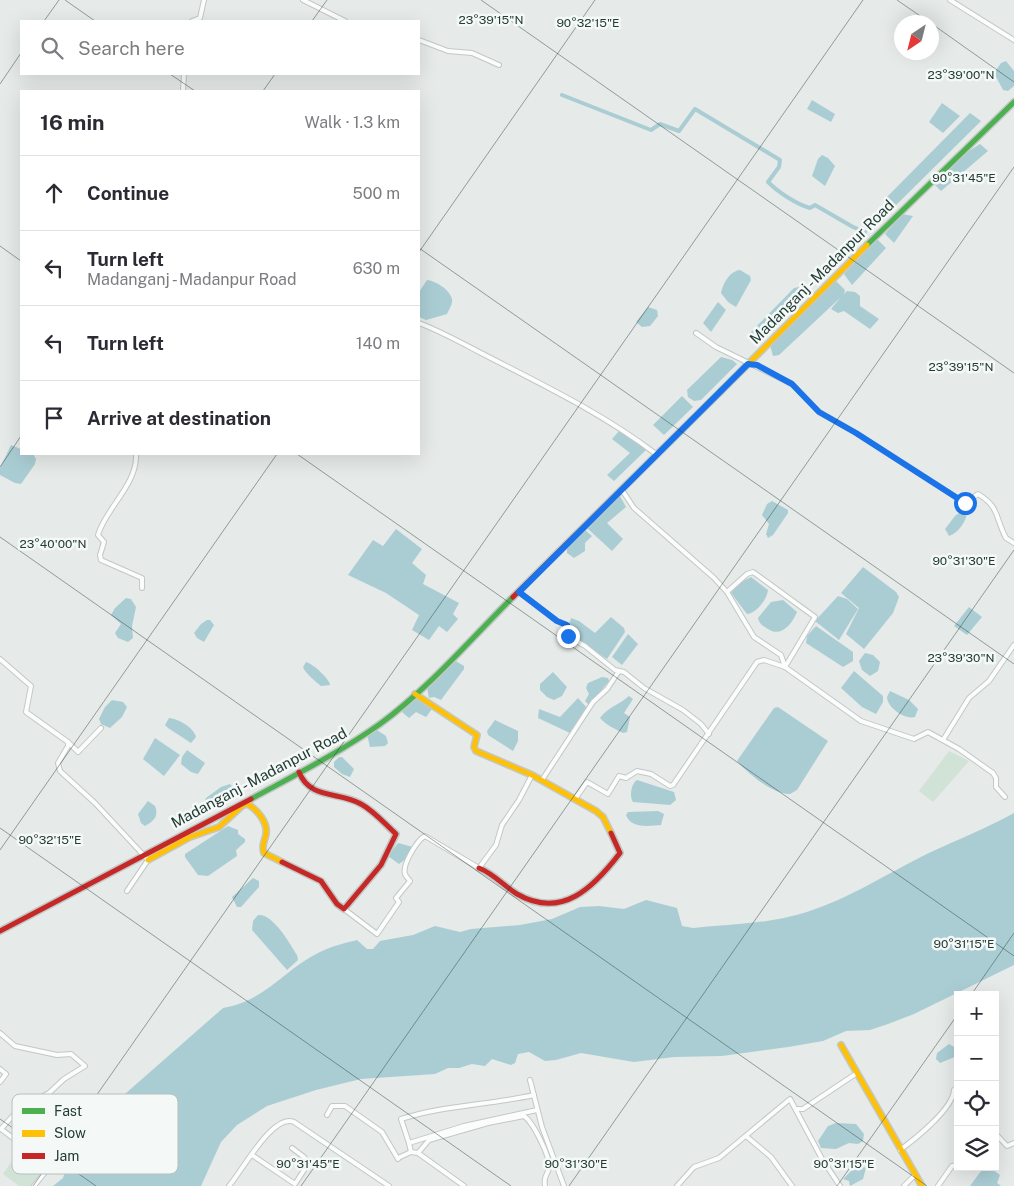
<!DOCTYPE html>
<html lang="en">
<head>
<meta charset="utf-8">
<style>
  :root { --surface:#fff; --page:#f7f7f7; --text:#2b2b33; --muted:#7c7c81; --line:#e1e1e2 }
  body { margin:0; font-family:"Public Sans",sans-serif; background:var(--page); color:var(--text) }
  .controls { position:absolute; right:15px; bottom:15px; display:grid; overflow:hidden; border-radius:0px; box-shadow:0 5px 20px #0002 }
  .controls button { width:45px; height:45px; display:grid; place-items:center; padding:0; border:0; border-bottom:1px solid var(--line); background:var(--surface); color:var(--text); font:25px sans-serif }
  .compass { position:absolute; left:894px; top:15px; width:45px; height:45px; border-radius:50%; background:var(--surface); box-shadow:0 5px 20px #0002; rotate:215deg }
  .stop { position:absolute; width:15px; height:15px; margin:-11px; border:4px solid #1a73e8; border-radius:50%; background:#fff }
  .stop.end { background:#1a73e8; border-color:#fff; box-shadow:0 1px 5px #0008 }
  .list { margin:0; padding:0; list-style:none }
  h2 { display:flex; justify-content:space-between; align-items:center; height:65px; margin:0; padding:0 20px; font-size:21px }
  h2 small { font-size:16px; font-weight:400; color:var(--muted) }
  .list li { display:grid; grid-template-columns:32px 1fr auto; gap:15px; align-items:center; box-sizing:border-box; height:75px; padding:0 20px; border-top:1px solid var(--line) }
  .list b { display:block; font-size:19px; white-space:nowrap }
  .list p { margin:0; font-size:16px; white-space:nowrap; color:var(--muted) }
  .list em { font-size:16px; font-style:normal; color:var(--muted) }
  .icon { flex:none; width:28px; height:28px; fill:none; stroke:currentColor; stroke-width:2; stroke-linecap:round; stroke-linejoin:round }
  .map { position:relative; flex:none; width:1014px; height:1186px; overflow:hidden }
  .search { position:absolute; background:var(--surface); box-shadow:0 5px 20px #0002; left:20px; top:20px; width:400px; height:55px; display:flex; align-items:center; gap:12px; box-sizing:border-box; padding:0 18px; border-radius:0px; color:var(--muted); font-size:19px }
  .panel { position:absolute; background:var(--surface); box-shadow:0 5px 20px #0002; left:20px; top:90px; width:400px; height:365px; border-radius:0px }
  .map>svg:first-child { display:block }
</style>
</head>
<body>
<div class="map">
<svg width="1014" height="1186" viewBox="0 0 1014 1186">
  <rect width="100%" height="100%" fill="#e6eae8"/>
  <g fill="#d1e2d6">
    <path d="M949,751L969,761L933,802L919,791Z"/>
    <path d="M19,1151L43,1169L31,1186H19L3,1174Z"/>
  </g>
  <g fill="#aacdd4">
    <path d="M1006,61L1014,71V86L1008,91L1003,90L994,73L1001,63Z"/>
    <path d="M812,100L835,114L831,122L807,109Z"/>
    <path d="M942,103L960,116L943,133L929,122Z"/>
    <path d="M970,113L981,121L891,210L883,201Z"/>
    <path d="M980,144L988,151L941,191L934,184C942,167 964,154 980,144Z"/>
    <path d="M822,155L828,158L835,166L825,186L812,176L818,159Z"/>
    <path d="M902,214L913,216L894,243L885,234Z"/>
    <path d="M877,239L886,248L852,285L844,274Z"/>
    <path d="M740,270L750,276L751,280L736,307L728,302L721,293C723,283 730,271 740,270Z"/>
    <path d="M427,280C436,281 450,290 452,299C453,304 449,309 447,314L426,320L419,317V292Z"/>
    <path d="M835,280L845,290L844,294L847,291L855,292L860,296V306L879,319L870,329L844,311L838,313L831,309L840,298L779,355L773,356L770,345Z"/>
    <path d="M799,287L805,293L803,298L757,340L751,339L750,333L794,288Z"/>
    <path d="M718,302L726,310L711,332L703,323Z"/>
    <path d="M648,307L657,310L658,316L650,326L642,327L636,322Z"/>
    <path d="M721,357L732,360L737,364L701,400L694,401L688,397L687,390Z"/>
    <path d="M682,396L693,407L664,435L653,425Z"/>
    <path d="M620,430L646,450L614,481L607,475L630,453L612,439Z"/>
    <path d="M11,445L21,449V454H33L36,459L35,464L21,484L15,483L0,475V468Z"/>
    <path d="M620,496L626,507L607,523L623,539L612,551L587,528Z"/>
    <path d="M772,501L788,510V513L773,535L768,538L766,534L769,524L762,515L767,504Z"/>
    <path d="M962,511H967C967,521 958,533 949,536L945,529L955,516Z"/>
    <path d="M396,529L422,549L412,563L426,575L423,584L459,603L453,614L458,619L447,632L439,626L429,640L412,630L419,615L386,593L348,575L373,540L383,546Z"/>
    <path d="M585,530L592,536L585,543V551L574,558L567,553V549Z"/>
    <path d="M863,567L896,592L899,597L893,613L864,649L846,634L859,608L841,593Z"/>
    <path d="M751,577L768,590C767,599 757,613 747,614L731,593L739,583Z"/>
    <path d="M838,596L847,599L858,609L839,640L815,621Z"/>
    <path d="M126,598L131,599L136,607L132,626L133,638L128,642L118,638L115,633L121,624L111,615L115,608Z"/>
    <path d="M783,600L797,612C792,624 781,638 768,629C763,626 759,624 758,618L771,602Z"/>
    <path d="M969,607L982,617L967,635L954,626Z"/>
    <path d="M611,617L624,628L625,632L607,659L567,633L571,618L579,621L595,633Z"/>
    <path d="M207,620H210L214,625L204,642L197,638L194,633L201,624Z"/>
    <path d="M816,626L853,652V661L843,667L806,643L807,636Z"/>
    <path d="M628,634L638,644L622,665L612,657Z"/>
    <path d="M865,653L873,655L880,662L878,671L870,676L862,670L859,661Z"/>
    <path d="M454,660L464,666V669L441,700L434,697L429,698L427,687Z"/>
    <path d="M306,662C313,664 329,678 330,685L321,686C316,682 305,673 303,667Z"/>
    <path d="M854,671L883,696V702L876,714L862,707L841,688Z"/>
    <path d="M553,672L567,687L562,696L554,700L547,697L540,690V684Z"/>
    <path d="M602,677L608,678L609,681L589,705L585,701L589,694L586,688L588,683Z"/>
    <path d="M890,691L909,700L918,709L915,717C904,720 887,707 887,697Z"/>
    <path d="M629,696L633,699L624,713L630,717L627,732L623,733C615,729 606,725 600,718C608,707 619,705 629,696Z"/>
    <path d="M578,698L587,708L570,733L538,718L539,709L560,717Z"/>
    <path d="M416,699L432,709L426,717L416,712L409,718L402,712L403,706Z"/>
    <path d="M112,700L123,702L127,707L122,717L110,728L101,724L99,719L105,707Z"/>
    <path d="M778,707L828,741L797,790L790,794C773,794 748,774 737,761L774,708Z"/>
    <path d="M169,718C179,719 194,728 196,737L191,743L168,728L165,725Z"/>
    <path d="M495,720L518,731V741L513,751L488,735L487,731Z"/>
    <path d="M372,730H377L386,736L388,743L385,746L370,747L367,734Z"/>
    <path d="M155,738L180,755L164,776L143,759Z"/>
    <path d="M187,750L205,763L198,774L191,772L181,764L182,757Z"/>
    <path d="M339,757H342L354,769L350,777L342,774L334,767V762Z"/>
    <path d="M637,780L674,792L676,800L670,805L633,802C629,796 631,784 637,780Z"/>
    <path d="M230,784L233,787L230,800C221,802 216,811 208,811L204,806L206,798L221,787Z"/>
    <path d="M148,801L155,806C159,816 154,821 145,826L141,823L138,814Z"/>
    <path d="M658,811L664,814L661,825C649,826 631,829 626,815L628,812Z"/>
    <path d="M1014,813V965L914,1014L888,1024L870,1030L846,1031L823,1041L788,1047L722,1056L674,1057L634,1062L581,1053L556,1060L545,1061L529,1052L518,1054L515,1063L511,1065L492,1059L485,1066L472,1064L459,1068H448L435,1074L361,1079L316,1090L267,1106L237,1125L221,1142L201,1186H53L63,1178L66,1169L64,1155L70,1140C89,1131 105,1119 117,1101L223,1008C266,1001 284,969 320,952C332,946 345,943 357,940L367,949H373L380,941L413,935L435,926L460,932L471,929L520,925L552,919L580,907L599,906L624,909L646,900L677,908L682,926L693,928C724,925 758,924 788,917C839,906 885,874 931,852C959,839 987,828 1014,813Z"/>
    <path d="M228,826L238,830V834L245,839V842L236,850L237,856L208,876L198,875L185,857V854Z"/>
    <path d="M398,843L413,847L407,858L399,864L388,856Z"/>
    <path d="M253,878L259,881V887L241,907H237L232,897Z"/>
    <path d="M258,915C273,913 290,944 297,955L298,960L287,970L252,930L253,921Z"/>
    <path d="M949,1044L956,1048L957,1056L940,1063L936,1059L937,1053Z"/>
    <path d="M836,1123L856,1124L864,1134L863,1141L858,1144L849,1143L836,1149L821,1148L818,1141L828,1126Z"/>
    <path d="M858,1164L866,1168L863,1179L850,1186L849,1181L843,1179Z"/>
    <path d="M984,1167H989L1000,1175L997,1183L1001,1186H970Z"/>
  </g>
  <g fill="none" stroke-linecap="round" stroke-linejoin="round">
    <path stroke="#aacdd4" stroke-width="4" d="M562,95L651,130L660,124L679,131L695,109L780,160L779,167L768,182C778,192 796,204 810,208L815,205L853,227L865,232"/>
    <defs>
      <g id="street">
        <path d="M303,0L345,21"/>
        <path d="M950,0L1014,40"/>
        <path d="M192,21L200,18L204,0"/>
        <path d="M419,40L448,51L472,53L499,65"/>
        <path d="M183,91L184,74"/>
        <path d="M419,323C440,331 460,342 481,353C541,384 602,413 656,454"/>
        <path d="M696,333L716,347L792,384L819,412L856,433L965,503L978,494C1000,507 995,518 1006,538L1014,543"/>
        <path d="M136,454C138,484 105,509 98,535L104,542L100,555L101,560L142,578V588"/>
        <path d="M622,490L634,508L713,577L727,592L754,637L781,655L785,667"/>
        <path d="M519,592L557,621L568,626L566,635L585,646L615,670L624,672L644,688L683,710L701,724L709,734"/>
        <path d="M727,592L747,574L753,572L815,617L785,667L861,721L914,739L928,732L959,749L993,773L996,778V787L1005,797"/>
        <path d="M0,659L31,686L26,712L68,742V746L58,763L60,771L95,803L148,860L127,891"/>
        <path d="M943,740L969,698L989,681L1014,645"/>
        <path d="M68,742L78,752L101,728"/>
        <path d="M542,780L593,702L607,689L619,671"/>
        <path d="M575,799L587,782L608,794L619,776L626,778L637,771L651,774L670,786L673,785L757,662L764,660L785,667"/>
        <path d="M344,909L377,934L399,902L396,898L410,881C409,879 406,877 405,874C402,865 417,840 425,836L479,868L496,845L502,825L519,800L532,775"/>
        <path d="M0,1033L15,1046L57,1055L71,1054L85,1066L64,1079L49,1093L19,1109L1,1129L50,1166L34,1186"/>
        <path d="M0,1069L6,1074L0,1082"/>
        <path d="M530,1080L542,1127L564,1186"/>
        <path d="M954,1095L958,1102"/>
        <path d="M796,1109H803L857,1073"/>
        <path d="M327,1115L332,1106H345L382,1132L398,1159"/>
        <path d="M995,1133L1007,1146L1014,1143"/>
        <path d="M746,1136L771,1157L792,1186"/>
        <path d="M409,1143L401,1119C444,1105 489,1105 534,1095"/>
        <path d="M900,1150C915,1139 953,1109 954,1090L958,1086"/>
        <path d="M411,1152L409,1143L464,1126L537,1110"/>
        <path d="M418,1153L429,1140L488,1123L524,1116C533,1122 550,1156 549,1167C548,1176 543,1175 545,1186"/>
        <path d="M252,1155L295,1184L308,1164L304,1157L292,1148"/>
        <path d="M398,1158L411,1152L418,1153L464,1186"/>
        <path d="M229,1186C242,1171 273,1113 294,1122L389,1186"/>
        <path d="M677,1186L694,1167L719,1158L790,1099L822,1159L840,1186"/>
        <path d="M904,1186L915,1175"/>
        <path d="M938,1186L952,1166L958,1165"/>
      </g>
      <g id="fast">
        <path d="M867,245L1014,102"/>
        <path d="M251,799C295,775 339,753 380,724C429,688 470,640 513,597"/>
      </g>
      <g id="slow">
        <path d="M721,391L867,245"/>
        <path d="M415,694L477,735L474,747L476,751L532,775L596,811L603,817L611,833"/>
        <path d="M148,860L190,837L219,827L243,805L248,804C257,810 268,822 266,834C265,841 261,845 264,853L282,862"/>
        <path d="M841,1045L922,1186"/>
      </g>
      <g id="jam">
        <path d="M513,597L721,391"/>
        <path d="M282,862L321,881L337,904L344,909L381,865L396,834C385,824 374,811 361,804C339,791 310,800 299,772"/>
        <path d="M479,868C494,874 504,886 517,894C562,920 594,887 620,853L611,833"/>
        <path d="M0,931L251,799"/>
      </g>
    </defs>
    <use href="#street" stroke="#c3c7c5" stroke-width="6"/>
    <use href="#fast" stroke="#c2c8c5" stroke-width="8"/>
    <use href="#slow" stroke="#c2c8c5" stroke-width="8"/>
    <use href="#jam" stroke="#c2c8c5" stroke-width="8"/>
    <use href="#street" stroke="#fbfcfc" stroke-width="4"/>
    <use href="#fast" stroke="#4caf50" stroke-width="5"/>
    <use href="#slow" stroke="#ffc107" stroke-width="5"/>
    <use href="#jam" stroke="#c62828" stroke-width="5"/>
  </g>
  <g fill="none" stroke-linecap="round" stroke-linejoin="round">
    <path stroke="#1a73e8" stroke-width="6" d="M568,636L565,633L567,625L557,621L519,592L748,364L757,365L792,384L819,412L856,433L965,503"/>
  </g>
  <path fill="none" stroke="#253c36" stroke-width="1" stroke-opacity="0.45" d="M65,0L95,21M481,0L1014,373M897,0L929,22M44,21L59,0M312,21L327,0M932,24L1014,82M170,74L195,91M0,84L21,53M263,91L275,74M0,246L21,261M419,248L1014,664M419,252L595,0M297,454L1014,956M0,467L21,436M0,537L927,1186M0,828L511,1186M0,850L277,454M971,995L1014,933M0,1119L96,1186M33,1186L863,0M301,1186L1014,167M569,1186L1014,550M837,1186L958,1014"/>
  <g text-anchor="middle" stroke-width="5" stroke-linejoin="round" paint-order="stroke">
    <g font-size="15" fill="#253c36" stroke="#f4f9f7">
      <text transform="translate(822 272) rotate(-45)" y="5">Madanganj - Madanpur Road</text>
      <text transform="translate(259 778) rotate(-28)" y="5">Madanganj - Madanpur Road</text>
    </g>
  </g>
  <rect x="12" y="1094" width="166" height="80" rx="8" fill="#f4f9f7" stroke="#b6c0bd" stroke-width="1"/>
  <rect x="22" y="1108" width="23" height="6" fill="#4caf50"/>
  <rect x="22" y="1130" width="23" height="7" fill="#ffc107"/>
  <rect x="22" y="1153" width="23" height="6" fill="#c62828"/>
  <g font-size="14" fill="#253c36">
    <text x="54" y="1116">Fast</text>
    <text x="54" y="1138">Slow</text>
    <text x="54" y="1161">Jam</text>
  </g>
  <g font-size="12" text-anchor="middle" fill="#253c36" stroke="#f4f9f7" stroke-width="5" stroke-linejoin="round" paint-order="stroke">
    <text x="491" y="24">23°39'15"N</text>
    <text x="588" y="27">90°32'15"E</text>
    <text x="961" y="79">23°39'00"N</text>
    <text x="964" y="182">90°31'45"E</text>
    <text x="961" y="371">23°39'15"N</text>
    <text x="53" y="548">23°40'00"N</text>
    <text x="964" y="565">90°31'30"E</text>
    <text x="961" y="662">23°39'30"N</text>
    <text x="50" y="844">90°32'15"E</text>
    <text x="964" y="948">90°31'15"E</text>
    <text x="308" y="1168">90°31'45"E</text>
    <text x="576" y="1168">90°31'30"E</text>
    <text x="844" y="1168">90°31'15"E</text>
  </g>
</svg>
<div class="controls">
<button>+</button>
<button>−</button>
<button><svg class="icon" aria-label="locate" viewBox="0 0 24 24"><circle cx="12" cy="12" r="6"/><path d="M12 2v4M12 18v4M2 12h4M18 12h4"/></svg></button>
<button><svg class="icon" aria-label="layers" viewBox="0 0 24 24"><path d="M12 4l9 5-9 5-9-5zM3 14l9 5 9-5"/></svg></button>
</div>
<svg class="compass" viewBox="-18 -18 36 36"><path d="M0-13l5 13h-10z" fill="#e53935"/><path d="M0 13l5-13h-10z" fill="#7c7c81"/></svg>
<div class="stop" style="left:965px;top:503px"></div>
<div class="stop end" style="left:568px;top:636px"></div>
<div class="search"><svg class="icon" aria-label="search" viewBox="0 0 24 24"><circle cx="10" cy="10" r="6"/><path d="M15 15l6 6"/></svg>Search here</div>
<section class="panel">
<h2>16 min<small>Walk · 1.3 km</small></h2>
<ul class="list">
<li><svg class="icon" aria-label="ahead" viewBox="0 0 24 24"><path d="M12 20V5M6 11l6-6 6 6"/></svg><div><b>Continue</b></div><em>500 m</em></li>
<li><svg class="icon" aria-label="left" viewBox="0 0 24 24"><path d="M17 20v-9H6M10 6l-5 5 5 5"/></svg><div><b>Turn left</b><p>Madanganj - Madanpur Road</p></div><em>630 m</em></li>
<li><svg class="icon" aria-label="left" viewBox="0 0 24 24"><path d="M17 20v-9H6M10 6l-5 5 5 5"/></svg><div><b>Turn left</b></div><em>140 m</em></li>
<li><svg class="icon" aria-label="arrive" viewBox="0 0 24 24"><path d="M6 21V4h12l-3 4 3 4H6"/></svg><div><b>Arrive at destination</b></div></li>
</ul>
</section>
</div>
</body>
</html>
